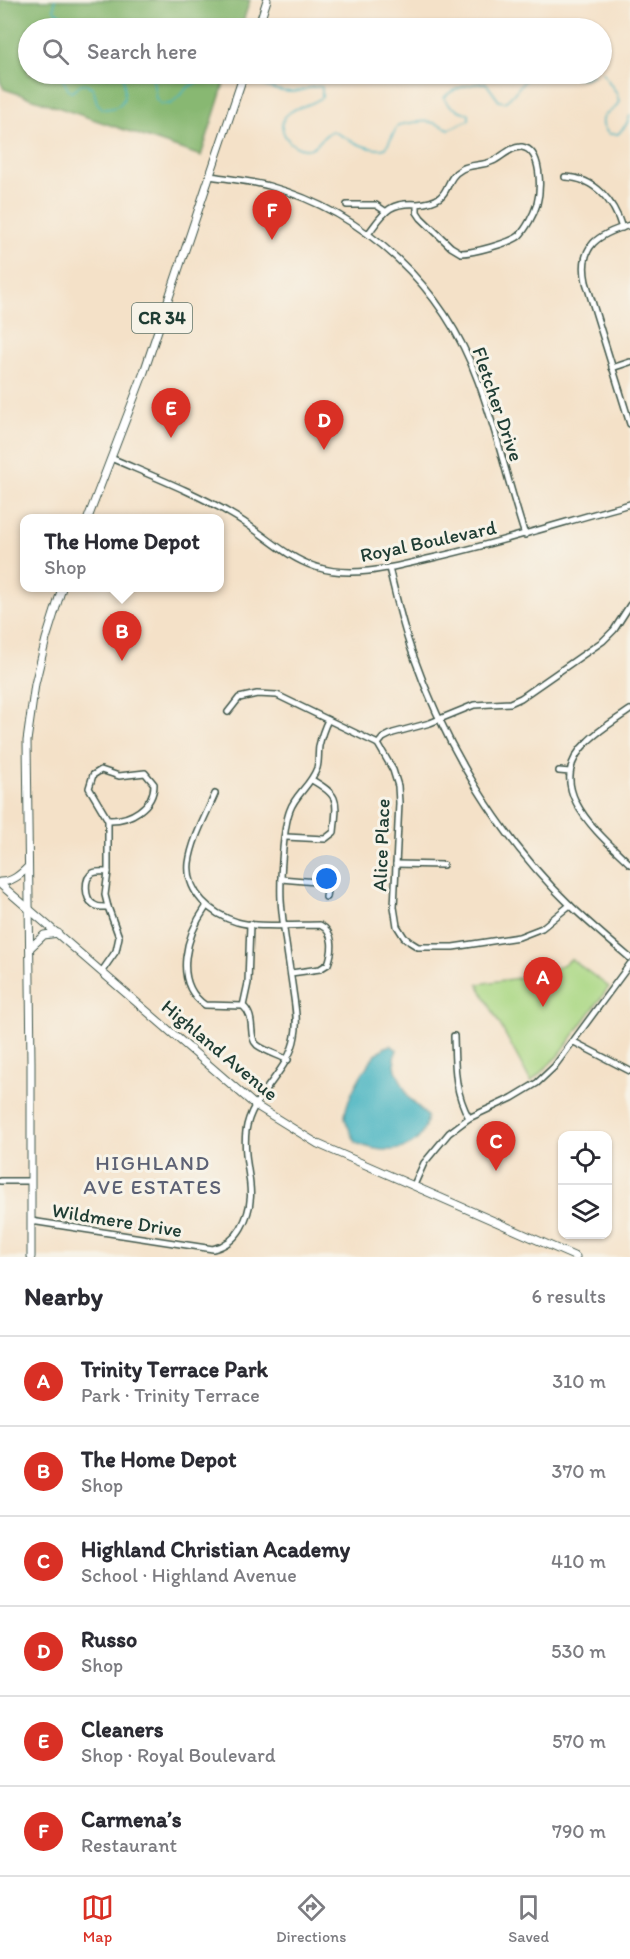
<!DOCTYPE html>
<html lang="en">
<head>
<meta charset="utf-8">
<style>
  :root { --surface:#fff; --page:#f7f7f7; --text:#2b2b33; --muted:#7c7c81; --line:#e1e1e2; --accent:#d93025 }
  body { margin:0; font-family:Itim,sans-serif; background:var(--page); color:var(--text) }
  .controls { position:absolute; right:18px; bottom:18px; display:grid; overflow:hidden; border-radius:12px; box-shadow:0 2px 4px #0004 }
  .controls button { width:54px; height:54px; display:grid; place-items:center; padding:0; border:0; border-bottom:2px solid var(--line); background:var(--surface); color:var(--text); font:30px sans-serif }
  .you { position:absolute; left:327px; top:879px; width:21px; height:21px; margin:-15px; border:4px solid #fff; border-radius:50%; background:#1a73e8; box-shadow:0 0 0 9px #1a73e833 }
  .badge { display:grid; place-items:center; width:39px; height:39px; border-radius:50%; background:var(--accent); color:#fff; font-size:20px; font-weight:700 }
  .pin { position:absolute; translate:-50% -50px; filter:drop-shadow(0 2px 3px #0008) }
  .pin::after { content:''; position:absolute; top:32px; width:21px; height:18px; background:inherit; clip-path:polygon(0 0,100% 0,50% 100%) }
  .popup { position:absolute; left:20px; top:514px; width:204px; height:78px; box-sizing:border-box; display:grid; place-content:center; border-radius:12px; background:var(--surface); filter:drop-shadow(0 2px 4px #0005); font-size:20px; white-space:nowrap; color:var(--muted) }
  .popup b { font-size:22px; color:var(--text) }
  .popup::after { content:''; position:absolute; left:50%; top:100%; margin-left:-12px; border:12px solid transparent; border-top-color:var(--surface) }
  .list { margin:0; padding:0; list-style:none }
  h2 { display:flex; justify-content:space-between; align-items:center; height:78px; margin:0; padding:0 24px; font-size:26px }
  h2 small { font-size:20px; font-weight:400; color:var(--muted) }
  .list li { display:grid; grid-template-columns:39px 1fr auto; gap:18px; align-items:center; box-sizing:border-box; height:90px; padding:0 24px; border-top:2px solid var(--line) }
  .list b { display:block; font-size:22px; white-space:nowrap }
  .list p { margin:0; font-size:20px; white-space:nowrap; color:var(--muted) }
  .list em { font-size:20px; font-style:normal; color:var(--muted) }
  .icon { flex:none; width:33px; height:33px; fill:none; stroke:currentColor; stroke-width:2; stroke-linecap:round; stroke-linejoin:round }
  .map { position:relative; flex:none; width:630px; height:1257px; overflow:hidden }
  .search { position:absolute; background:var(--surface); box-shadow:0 2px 4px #0004; left:18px; right:18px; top:18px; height:66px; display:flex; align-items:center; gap:15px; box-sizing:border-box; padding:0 21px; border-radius:33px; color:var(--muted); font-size:22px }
  .sheet { height:618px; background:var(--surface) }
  nav { display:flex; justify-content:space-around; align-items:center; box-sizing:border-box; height:84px; border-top:2px solid var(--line); background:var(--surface); font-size:16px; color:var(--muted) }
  nav a { display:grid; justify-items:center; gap:3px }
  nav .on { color:var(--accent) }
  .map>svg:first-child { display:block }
</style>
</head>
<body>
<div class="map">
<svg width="630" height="1257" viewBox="0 0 630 1257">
  <rect width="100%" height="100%" fill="#f7f3e8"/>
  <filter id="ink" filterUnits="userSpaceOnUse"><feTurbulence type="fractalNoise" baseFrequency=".0167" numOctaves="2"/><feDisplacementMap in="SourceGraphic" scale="12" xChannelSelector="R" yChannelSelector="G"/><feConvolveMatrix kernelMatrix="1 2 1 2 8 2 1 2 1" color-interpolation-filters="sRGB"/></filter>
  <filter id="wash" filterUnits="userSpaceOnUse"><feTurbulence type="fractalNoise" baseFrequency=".008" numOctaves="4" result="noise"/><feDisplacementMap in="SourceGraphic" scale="24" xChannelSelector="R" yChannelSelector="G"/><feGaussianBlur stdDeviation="1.35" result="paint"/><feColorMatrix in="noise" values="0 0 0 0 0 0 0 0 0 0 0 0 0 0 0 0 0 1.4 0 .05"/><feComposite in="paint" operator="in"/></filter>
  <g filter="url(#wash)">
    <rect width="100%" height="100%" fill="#f4e1c8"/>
    <path fill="#abd885" stroke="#658a5c" stroke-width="1.5" d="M571,959L609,987L559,1055L531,1082L478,984C506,979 550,977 571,959Z"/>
    <path fill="#88b872" stroke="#547a53" stroke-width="1.5" d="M0,0H250L241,28H28V74H227L201,156L4,89L0,81Z"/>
    <path fill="#46b4c1" stroke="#32787a" stroke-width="1.5" d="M391,1045L397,1050L394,1058L396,1070L408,1097L427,1116C423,1155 385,1155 356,1143C353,1135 345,1124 345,1116C346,1097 372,1049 391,1045Z"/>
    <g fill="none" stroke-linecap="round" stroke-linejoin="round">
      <g stroke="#46b4c1" stroke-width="1.5">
        <path d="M55,0L54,10L64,17L63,28"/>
        <path d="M602,72L616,92L619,101L616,107L604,116C600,123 604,129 609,134H618L626,125L630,116"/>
        <path d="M60,74L69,91L72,92L81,84H86L93,88L97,103L103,109C128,109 126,94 123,74"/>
        <path d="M152,74L156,99L161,104H171L187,88L202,79L206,74"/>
        <path d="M250,74L255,77L257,82C270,89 284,94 299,91C307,89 314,85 322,87V97C310,107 299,105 289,113C272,125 290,150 306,149C318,149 322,135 332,131C348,138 368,153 386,148L398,125C421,121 427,118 449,129L469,120V114C459,110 448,108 444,98C451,88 474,83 486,83L499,101L505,102C516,94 521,81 533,74"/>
        <path d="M567,74C578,79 583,80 594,74"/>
      </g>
    </g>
  </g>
  <g filter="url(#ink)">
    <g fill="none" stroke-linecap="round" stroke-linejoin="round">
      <defs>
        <g id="minor">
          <path d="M210,176C230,179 250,181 269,186C366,213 444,287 478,381C497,431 508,484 525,535"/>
          <path d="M565,177C595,178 614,201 622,228"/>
          <path d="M347,205H376L385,211"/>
          <path d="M630,225C599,234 578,245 586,282L630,424"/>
          <path d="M368,234C384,213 388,202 417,204V212L421,218L451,247L461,253C473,253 510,243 519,236C526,229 534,214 537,204C541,189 542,150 522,147C511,146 502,157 493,161C483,166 471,164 462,169C440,181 456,201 417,204"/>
          <path d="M612,368L630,362"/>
          <path d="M111,458C150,475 196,493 231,514C260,530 284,557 316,567C354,579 394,567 432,558C499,543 564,522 630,504"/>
          <path d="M389,568C396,596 402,624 412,652C445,746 499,837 571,906C590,924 610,941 630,958"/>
          <path d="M630,710C616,720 600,729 588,741C540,786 598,833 630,864"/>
          <path d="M228,712L239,698L257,694L277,695L378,744L393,770L398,786L399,803L394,907L397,926L404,937L410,942L418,947H453L519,937L542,928L570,905"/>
          <path d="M378,744L383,738L393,733L430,723L474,705L510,703L521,698L603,641L614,630L630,605"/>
          <path d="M101,770L119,776L145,773L154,784C154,807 130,821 108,820L89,788L93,775Z"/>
          <path d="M559,771L570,772"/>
          <path d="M215,794C206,815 192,840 189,863C186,893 211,914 237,922C255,928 300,925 320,925C335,932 333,951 328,964L320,969L291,973"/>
          <path d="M286,837L325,839L334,832C337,800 340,796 312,780"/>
          <path d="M396,864L443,865"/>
          <path d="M281,879L328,883L326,897"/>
          <path d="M108,907C102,907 98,908 93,904C85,899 83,878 93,873C97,871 103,872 108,872"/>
          <path d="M206,907C187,934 172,982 205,1005L243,1006C257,1018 247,1036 257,1045C265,1051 278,1055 288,1060"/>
          <path d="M102,971L116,951L119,937L108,907L105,895L108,872V820"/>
          <path d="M243,1006L248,983L250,924"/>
          <path d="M454,1036C455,1066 454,1091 469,1118"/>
          <path d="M574,1042L630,1071"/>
          <path d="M0,1181H31"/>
          <path d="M414,1185L424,1163L449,1133L469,1118L512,1098L537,1083L554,1067L630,964"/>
          <path d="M31,1221L213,1249C225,1246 234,1240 241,1228C262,1191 241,1168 246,1131C251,1094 289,1074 295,1036C298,1021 295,1005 293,991C289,961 283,930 281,900C280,881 283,827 290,810C295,795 311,785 317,768C319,761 318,753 319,746C321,737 324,728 328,720"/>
        </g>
        <g id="major">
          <path d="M258,28L267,0"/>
          <path d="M88,518L144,372L244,74"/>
          <path d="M0,882C12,882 20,875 28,867"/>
          <path d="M0,884L255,1105L318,1144L576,1257"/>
          <path d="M30,948L44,935L58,933"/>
          <path d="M31,1257V1062L27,741L35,684L46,639L62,588"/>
        </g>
      </defs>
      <use href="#minor" stroke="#3f564a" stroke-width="8"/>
      <use href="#major" stroke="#3f564a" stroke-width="9"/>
      <use href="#minor" stroke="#fff" stroke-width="5"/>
      <use href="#major" stroke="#fff" stroke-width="7"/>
    </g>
  </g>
  <g text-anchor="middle" stroke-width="6" stroke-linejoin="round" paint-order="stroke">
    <rect fill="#f7f3e8" stroke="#60746a" stroke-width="1.5" x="132" y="303" width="60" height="30" rx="4.5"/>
    <g font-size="18" font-weight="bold" fill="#1f3d34">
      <text x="162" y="324">CR 34</text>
    </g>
    <g font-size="20" fill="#1f3d34" stroke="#f7f3e8">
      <text transform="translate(498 404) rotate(71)" y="7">Fletcher Drive</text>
      <text transform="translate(428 541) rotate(-12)" y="7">Royal Boulevard</text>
      <text transform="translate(381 845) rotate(-88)" y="7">Alice Place</text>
      <text transform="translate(220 1050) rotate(40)" y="7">Highland Avenue</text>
      <text transform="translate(117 1220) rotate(9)" y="7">Wildmere Drive</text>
    </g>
    <g font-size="21" letter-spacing="1.5" fill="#5c6174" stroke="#f7f3e8">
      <text x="153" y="1170">HIGHLAND<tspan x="153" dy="24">AVE ESTATES</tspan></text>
    </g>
  </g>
</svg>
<div class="controls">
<button><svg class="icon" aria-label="locate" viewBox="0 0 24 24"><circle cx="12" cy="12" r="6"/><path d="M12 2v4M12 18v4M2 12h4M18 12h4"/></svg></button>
<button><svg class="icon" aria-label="layers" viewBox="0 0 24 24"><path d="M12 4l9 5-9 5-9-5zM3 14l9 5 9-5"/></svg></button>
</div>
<div class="you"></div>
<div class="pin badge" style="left:543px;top:1007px">A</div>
<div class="pin badge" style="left:122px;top:661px">B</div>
<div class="popup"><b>The Home Depot</b>Shop</div>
<div class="pin badge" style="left:496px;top:1171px">C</div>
<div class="pin badge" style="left:324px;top:450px">D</div>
<div class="pin badge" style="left:171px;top:438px">E</div>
<div class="pin badge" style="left:272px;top:240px">F</div>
<div class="search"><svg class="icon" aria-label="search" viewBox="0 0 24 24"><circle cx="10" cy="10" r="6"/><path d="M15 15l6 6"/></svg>Search here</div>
</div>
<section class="sheet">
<h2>Nearby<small>6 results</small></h2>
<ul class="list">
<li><span class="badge">A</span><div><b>Trinity Terrace Park</b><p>Park · Trinity Terrace</p></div><em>310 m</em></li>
<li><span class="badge">B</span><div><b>The Home Depot</b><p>Shop</p></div><em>370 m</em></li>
<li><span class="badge">C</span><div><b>Highland Christian Academy</b><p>School · Highland Avenue</p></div><em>410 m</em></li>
<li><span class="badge">D</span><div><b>Russo</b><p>Shop</p></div><em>530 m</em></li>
<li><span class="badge">E</span><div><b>Cleaners</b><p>Shop · Royal Boulevard</p></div><em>570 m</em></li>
<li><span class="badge">F</span><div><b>Carmena’s</b><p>Restaurant</p></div><em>790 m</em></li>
</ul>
</section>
<nav>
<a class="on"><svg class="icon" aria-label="map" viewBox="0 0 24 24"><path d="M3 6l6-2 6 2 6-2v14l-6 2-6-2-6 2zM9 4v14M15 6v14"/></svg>Map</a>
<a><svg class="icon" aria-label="directions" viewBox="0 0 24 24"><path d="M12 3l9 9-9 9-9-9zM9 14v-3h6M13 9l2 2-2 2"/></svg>Directions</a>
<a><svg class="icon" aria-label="saved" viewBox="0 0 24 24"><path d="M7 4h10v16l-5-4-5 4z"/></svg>Saved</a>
</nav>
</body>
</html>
